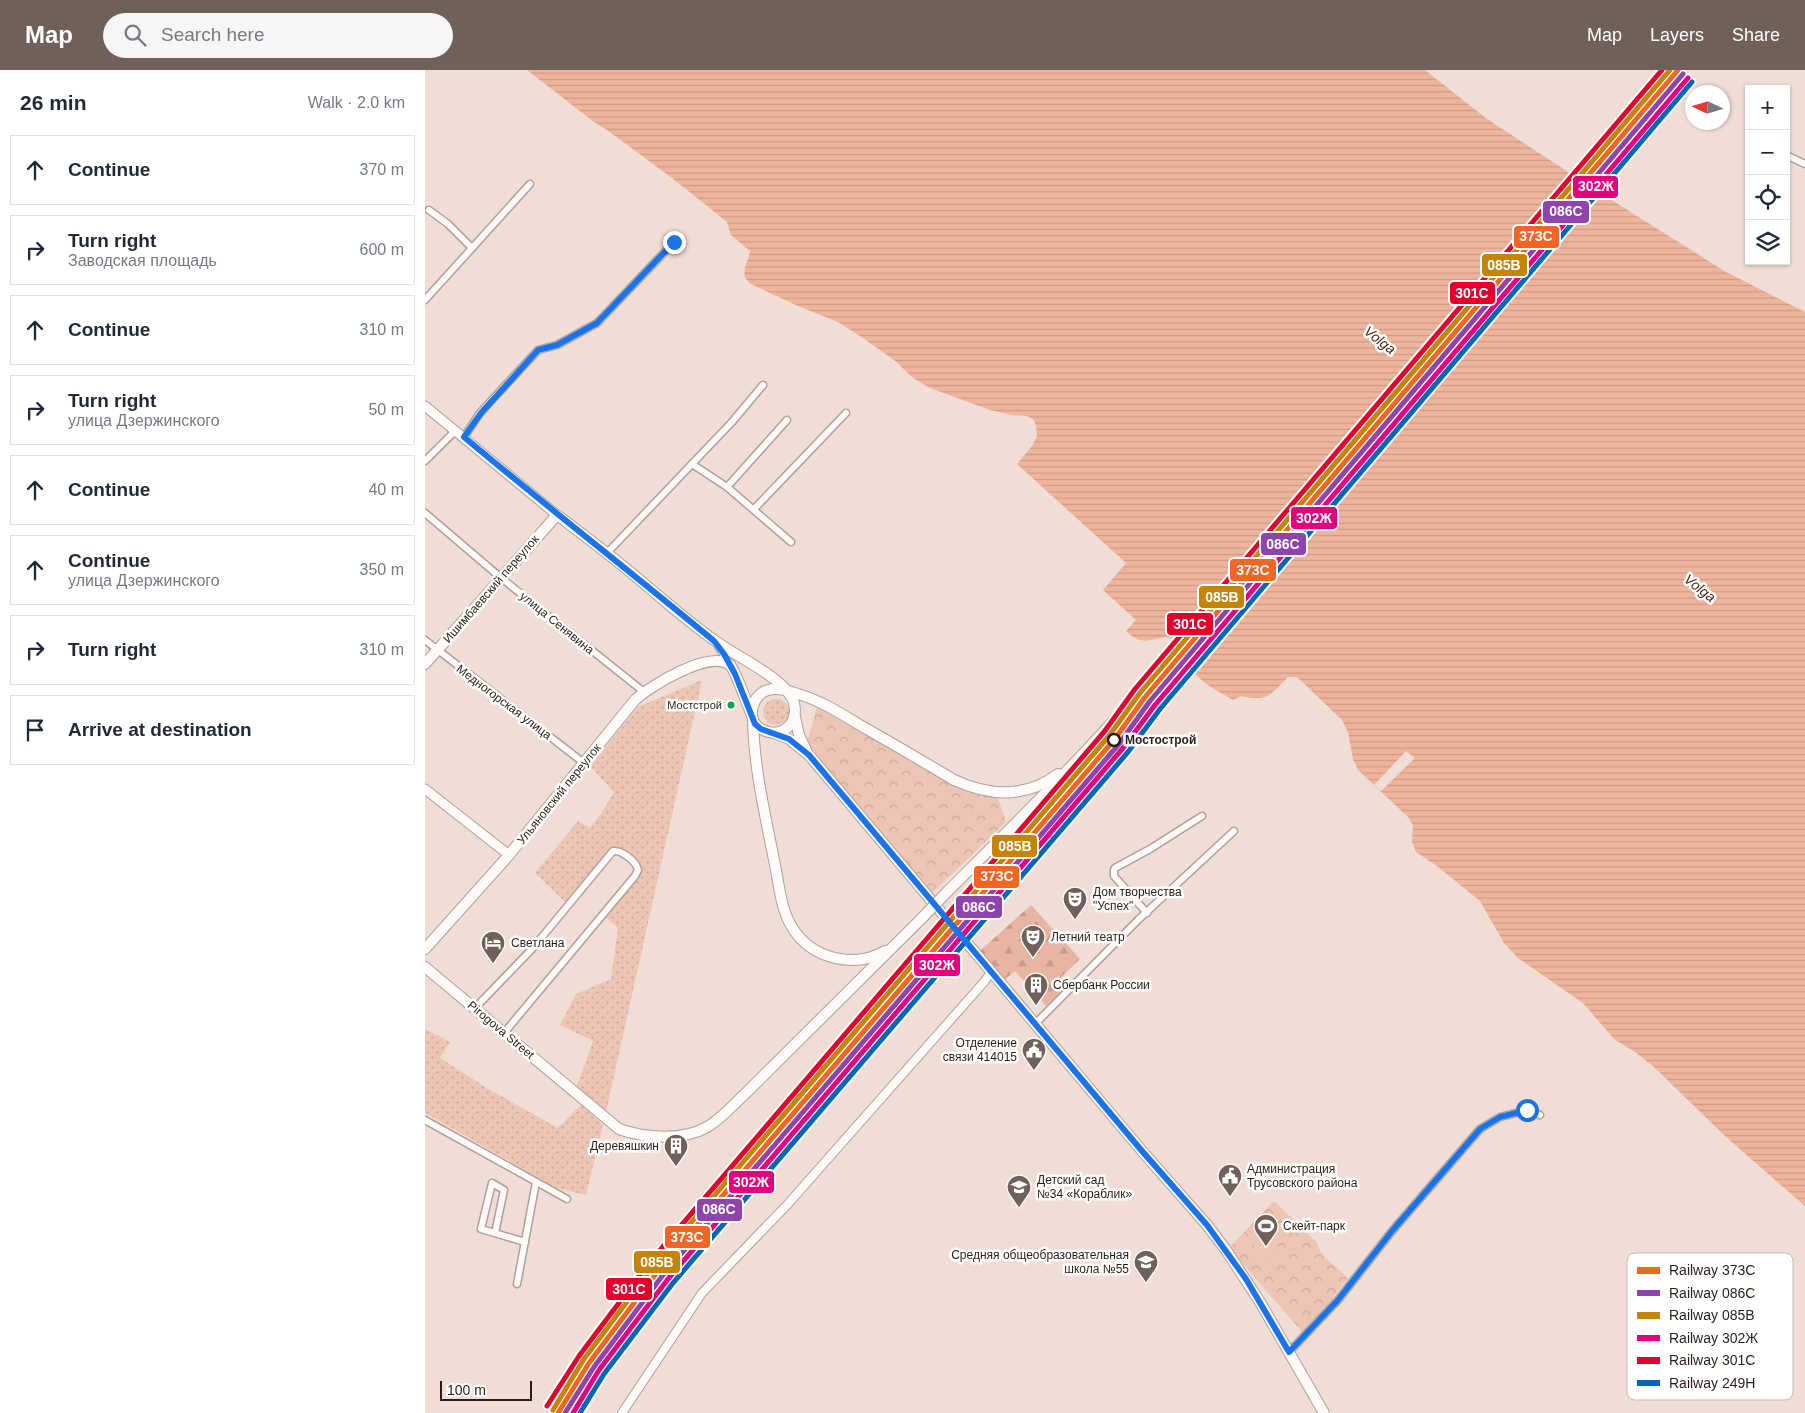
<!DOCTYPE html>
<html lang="en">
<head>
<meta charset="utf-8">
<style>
  :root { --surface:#fff; --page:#f6f6f7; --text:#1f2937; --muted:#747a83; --line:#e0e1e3; --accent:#6f605a }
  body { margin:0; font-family:Arial,sans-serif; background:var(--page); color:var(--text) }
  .controls { position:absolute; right:15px; top:15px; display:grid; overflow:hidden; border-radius:0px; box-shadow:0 1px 4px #0004 }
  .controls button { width:45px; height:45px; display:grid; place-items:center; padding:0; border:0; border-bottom:1px solid var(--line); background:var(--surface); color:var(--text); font:25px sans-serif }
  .compass { position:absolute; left:1260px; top:15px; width:45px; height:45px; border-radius:50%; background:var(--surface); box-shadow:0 1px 4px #0004; rotate:274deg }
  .scale { position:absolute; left:15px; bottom:12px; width:92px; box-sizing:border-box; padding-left:5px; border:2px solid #2a1d18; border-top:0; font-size:14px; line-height:18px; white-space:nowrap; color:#2a1d18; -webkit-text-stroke:4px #fff; paint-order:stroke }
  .stop { position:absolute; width:15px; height:15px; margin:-11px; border:4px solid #1a73e8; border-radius:50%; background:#fff }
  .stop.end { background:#1a73e8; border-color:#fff; box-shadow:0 1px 5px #0008 }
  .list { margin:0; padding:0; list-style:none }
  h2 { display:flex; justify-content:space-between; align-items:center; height:65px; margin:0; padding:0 20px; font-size:21px }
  h2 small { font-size:16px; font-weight:400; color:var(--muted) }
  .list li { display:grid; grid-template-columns:32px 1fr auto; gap:15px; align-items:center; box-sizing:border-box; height:70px; margin:0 10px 10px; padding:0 10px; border:1px solid var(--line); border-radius:0px }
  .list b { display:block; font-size:19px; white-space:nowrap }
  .list p { margin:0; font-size:16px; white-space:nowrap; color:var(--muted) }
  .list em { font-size:16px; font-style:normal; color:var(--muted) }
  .icon { flex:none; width:28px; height:28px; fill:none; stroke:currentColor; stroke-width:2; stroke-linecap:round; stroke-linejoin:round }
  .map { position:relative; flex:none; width:1380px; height:1343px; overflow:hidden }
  header { display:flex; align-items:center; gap:30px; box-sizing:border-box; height:70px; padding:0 25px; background:var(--accent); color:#fff }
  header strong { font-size:24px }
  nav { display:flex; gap:28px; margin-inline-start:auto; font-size:18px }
  .search { width:350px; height:45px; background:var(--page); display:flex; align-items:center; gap:12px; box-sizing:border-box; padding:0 18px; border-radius:28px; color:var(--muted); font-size:19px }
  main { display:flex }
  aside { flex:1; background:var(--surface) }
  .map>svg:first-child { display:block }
</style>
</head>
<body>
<header>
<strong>Map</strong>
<div class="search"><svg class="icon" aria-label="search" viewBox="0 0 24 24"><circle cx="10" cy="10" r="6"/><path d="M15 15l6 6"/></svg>Search here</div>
<nav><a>Map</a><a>Layers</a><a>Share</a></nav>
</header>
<main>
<aside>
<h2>26 min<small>Walk · 2.0 km</small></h2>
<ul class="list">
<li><svg class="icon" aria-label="ahead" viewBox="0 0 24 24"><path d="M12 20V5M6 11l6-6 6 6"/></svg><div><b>Continue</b></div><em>370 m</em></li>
<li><svg class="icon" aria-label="right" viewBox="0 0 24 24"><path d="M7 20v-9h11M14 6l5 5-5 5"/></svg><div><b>Turn right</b><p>Заводская площадь</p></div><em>600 m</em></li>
<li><svg class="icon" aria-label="ahead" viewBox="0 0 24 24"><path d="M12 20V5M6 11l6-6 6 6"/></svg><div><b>Continue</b></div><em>310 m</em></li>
<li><svg class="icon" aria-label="right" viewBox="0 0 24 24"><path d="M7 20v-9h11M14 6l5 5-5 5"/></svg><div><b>Turn right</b><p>улица Дзержинского</p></div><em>50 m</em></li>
<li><svg class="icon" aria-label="ahead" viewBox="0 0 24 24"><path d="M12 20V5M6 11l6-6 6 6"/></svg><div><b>Continue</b></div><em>40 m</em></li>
<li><svg class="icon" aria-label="ahead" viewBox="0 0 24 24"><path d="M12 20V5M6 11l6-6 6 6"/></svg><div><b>Continue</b><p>улица Дзержинского</p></div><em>350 m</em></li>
<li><svg class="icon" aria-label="right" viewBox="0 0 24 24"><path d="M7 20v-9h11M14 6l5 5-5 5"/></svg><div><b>Turn right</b></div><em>310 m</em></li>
<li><svg class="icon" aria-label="arrive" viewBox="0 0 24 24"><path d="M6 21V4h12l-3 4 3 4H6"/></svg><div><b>Arrive at destination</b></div></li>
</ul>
</aside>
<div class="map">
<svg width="1380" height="1343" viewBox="0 0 1380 1343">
  <defs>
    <pattern id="grass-dots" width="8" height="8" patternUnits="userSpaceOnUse" patternTransform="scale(1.25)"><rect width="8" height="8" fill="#edc5b5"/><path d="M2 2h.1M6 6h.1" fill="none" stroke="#cba99b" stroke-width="1.8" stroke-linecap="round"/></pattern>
    <pattern id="forest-firs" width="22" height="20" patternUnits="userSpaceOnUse" patternTransform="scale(1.25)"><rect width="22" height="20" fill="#e7b5a1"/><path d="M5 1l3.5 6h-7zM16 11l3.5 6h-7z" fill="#c69b8a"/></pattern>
    <pattern id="park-crowns" width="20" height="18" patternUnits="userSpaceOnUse" patternTransform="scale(1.25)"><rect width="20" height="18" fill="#edc5b5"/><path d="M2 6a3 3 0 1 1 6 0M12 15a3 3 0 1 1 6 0" fill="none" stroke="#cba99b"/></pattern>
    <pattern id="water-rules" width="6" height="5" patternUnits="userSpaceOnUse" patternTransform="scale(1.25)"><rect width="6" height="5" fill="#efb49c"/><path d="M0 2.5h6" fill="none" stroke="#cd9a86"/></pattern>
  </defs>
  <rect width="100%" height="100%" fill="#f0ddd5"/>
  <g fill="url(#grass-dots)">
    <path d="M277,610L181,1042L152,1016L168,971L135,955L151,924L186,909L193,858L179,846L218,798L194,779L188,781L146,838L110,803L153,751L165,758L176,744L189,722L165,696L213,637Z"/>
    <circle cx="351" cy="642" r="13"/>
    <path d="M0,959L25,972L15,988L67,1021L133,1058L156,1035L178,1055L161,1125L132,1118L0,1043Z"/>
  </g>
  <path fill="url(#forest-firs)" d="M606,835L655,889L628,915L635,923L621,936L590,901L579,910L555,881Z"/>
  <g fill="url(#park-crowns)">
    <path d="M392,637L541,722L573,728L581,752L506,824L382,673Z"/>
    <path d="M849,1131L892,1173C895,1187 912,1197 923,1208L880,1265L804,1178Z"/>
  </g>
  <path fill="#edc5b5" d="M826,1158L833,1166L844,1165L850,1168L855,1185L846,1196C831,1188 832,1174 821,1163Z"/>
  <path fill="url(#water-rules)" d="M102,0H1000L1062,49L1177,124L1301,202L1380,242V1136L1300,1066L1229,997L1210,982L1189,969L1158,933L1093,888L1079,873L1055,831L1012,796L991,782L987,771L988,755L983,747L933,700L928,689L923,662L917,650L872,607H863C845,625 843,632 816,626L808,630C795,622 776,613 767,600C760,589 760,578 748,570C735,561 722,582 701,561L711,550L678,520L701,493L592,394L607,376L612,366L611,355L608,349L602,346L587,345L565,340L505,318L488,308L469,290L438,268L413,252L373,236L326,214C313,204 323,194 325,181L306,165L302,152L247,108L182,60L169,52Z"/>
  <g fill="#f0ddd5">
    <path d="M1146,101L1162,111L759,586L756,580L746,572Z"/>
    <path d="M981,681L990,688L956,721L949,715Z"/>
  </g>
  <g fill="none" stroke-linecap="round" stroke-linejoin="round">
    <defs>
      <g id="minor">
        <path d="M1361,85L1380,94"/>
        <path d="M4,140L23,154L47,178"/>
        <path d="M0,230L105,114"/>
        <path d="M39,367L55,343L113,280L132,275L172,253L249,172"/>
        <path d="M0,391L30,361"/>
        <path d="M267,394L302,417L366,472"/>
        <path d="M302,417L362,350"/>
        <path d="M329,439L421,343"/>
        <path d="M0,443L75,507L219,622"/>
        <path d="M182,483L307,352L338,315"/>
        <path d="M0,570L159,693"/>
        <path d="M293,576L305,594"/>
        <path d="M722,843L689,806V800L690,798L725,779L777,746"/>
        <path d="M50,938L107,879L188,781C197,780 211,791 213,800L210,806L79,963"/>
        <path d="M611,953L713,850L809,761"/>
        <path d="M0,1050L142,1129"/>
        <path d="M70,1163L79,1120L67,1113L56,1159L100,1172"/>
        <path d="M92,1214L111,1112"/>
        <path d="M864,1282L913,1230L967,1161L1055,1059L1075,1047L1102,1040L1115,1045"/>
      </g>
      <path id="tertiary" d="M197,1343L277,1223L362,1135L559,912L566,902"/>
      <g id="secondary">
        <path d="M0,336L132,445"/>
        <path d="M0,719L84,785"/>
      </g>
      <g id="primary">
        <path d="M1170,85L1242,0"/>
        <path d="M0,594L132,445C156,463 180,481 204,501C232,524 259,549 289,570C312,587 345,601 363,622C381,644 361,673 336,659C320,650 327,624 343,620C353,617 364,621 373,624C397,631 418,645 440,658C470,675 499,692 529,710C564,726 600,729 633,704"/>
        <path d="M370,647L374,665L381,680"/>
        <path d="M328,650C329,698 340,744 349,790C354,812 355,838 367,857C386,889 429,899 460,881"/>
        <path d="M349,663L364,669L384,685L717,1081L782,1155L801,1180L835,1232L899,1343"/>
        <path d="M524,820C578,766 632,713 683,657C712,625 739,591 770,561L1149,114L1174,80"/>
        <path d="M0,879L84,785L210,630C225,616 285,579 305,595C311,601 322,635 327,645"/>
        <path d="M0,897L194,1059C219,1068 258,1071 282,1057C296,1049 309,1034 321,1023L497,848"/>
      </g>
    </defs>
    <use href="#minor" stroke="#afa09a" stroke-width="9"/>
    <use href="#tertiary" stroke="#afa09a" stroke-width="10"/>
    <use href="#secondary" stroke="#afa09a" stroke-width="11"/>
    <use href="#primary" stroke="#afa09a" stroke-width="12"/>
    <use href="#minor" stroke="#fdfaf9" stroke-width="6"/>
    <use href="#tertiary" stroke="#fdfaf9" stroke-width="8"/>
    <use href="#secondary" stroke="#fdfaf9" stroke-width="9"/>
    <use href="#primary" stroke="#fdfaf9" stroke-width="10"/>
    <defs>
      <path id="primary-bridge" d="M497,848L524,820"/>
    </defs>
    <use href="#primary-bridge" stroke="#afa09a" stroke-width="12" stroke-linecap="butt"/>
    <use href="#primary-bridge" stroke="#fdfaf9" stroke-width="10"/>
    <defs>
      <path id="rail-1" d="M133,1343L164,1293L233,1201L689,670L720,627L1253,0"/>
      <path id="rail-2" d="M140,1343L169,1297L238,1205L694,674L725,631L1258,4"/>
      <path id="rail-3" d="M128,1340L159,1289L228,1197L684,666L715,623L1245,0"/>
      <path id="rail-4" d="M148,1343L174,1300L243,1209L698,678L730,635L1263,8"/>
      <path id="rail-5" d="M122,1336L154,1286L224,1193L679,662L710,619L1237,0"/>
      <path id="rail-6" d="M155,1343L179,1304L248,1213L703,682L735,639L1267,12"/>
    </defs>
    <use href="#rail-1" stroke="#fff" stroke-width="9"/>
    <use href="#rail-2" stroke="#fff" stroke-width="9"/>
    <use href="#rail-3" stroke="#fff" stroke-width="9"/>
    <use href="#rail-4" stroke="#fff" stroke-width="9"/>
    <use href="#rail-5" stroke="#fff" stroke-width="9"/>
    <use href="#rail-6" stroke="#fff" stroke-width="9"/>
    <use href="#rail-1" stroke="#f26522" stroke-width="5"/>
    <use href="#rail-2" stroke="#8e44ad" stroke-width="5"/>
    <use href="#rail-3" stroke="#c48406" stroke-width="5"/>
    <use href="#rail-4" stroke="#e5007d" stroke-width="5"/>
    <use href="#rail-5" stroke="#e4002b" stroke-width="5"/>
    <use href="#rail-6" stroke="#0065bd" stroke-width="5"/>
  </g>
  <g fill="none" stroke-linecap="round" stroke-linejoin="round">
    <path stroke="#1a73e8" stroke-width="6" d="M249,172L172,253L132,275L113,280L56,343L39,367C121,436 206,502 289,571L299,584L310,604L330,654L336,659L364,669L384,685L717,1081L782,1155L821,1209L864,1282L913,1230L967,1161L1055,1059L1075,1047L1102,1040"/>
  </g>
  <defs>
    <symbol id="theatre-pin" viewBox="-11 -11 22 30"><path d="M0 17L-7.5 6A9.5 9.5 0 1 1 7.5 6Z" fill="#6f605a" stroke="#fff"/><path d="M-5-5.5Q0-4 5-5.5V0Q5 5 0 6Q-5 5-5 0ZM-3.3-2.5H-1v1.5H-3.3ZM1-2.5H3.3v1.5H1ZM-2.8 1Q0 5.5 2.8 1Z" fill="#fff"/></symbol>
    <symbol id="hotel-pin" viewBox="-11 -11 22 30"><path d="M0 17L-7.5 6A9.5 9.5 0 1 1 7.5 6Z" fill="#6f605a" stroke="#fff"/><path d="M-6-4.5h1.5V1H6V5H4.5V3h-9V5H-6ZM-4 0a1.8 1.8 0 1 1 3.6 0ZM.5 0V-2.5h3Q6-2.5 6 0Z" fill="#fff"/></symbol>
    <symbol id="building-pin" viewBox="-11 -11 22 30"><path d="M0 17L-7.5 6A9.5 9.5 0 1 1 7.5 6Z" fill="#6f605a" stroke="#fff"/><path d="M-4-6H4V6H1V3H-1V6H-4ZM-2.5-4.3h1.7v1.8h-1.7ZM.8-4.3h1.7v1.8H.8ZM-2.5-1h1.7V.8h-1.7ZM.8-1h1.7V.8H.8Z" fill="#fff"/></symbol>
    <symbol id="civic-pin" viewBox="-11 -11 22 30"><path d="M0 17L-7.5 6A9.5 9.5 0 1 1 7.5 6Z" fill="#6f605a" stroke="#fff"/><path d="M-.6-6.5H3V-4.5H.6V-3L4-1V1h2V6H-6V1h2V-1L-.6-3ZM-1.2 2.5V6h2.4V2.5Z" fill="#fff"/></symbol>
    <symbol id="school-pin" viewBox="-11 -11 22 30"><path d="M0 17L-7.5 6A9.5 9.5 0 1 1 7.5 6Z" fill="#6f605a" stroke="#fff"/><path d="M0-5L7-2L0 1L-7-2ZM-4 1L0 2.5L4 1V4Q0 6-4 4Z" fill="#fff"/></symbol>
    <symbol id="stadium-pin" viewBox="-11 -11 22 30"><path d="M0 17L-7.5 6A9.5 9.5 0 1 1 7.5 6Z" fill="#6f605a" stroke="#fff"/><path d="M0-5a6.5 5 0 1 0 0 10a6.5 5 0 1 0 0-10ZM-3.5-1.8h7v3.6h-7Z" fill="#fff"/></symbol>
  </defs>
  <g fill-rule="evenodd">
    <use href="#theatre-pin" x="636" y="815" width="28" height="38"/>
    <use href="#theatre-pin" x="594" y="853" width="28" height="38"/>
    <use href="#hotel-pin" x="54" y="859" width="28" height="38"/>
    <use href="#building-pin" x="597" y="901" width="28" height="38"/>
    <use href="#civic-pin" x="595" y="966" width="28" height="38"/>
    <use href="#building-pin" x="237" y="1062" width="28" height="38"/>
    <use href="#civic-pin" x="791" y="1092" width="28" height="38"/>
    <use href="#school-pin" x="580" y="1103" width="28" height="38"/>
    <use href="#stadium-pin" x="827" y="1142" width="28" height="38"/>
    <use href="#school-pin" x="707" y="1178" width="28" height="38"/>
  </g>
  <circle fill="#00a651" stroke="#fff" stroke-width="2" cx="306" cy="635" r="4.5"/>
  <circle fill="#fff" stroke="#2a1d18" stroke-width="2.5" cx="689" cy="670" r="6"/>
  <g text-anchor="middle" stroke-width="5" stroke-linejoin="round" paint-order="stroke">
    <g font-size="11" fill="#2a1d18" stroke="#fff" text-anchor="end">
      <text x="297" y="639">Мостстрой</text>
    </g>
    <g font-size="12" fill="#2a1d18" stroke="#fff">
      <text transform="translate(66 519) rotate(-49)" y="4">Ишимбаевский переулок</text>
      <text transform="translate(132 553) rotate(39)" y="4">улица Сенявина</text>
      <text transform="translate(79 632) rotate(37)" y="4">Медногорская улица</text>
      <text transform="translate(134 724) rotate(-51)" y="4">Ульяновский переулок</text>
      <text transform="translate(76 960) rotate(40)" y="4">Pirogova Street</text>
    </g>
    <g font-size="12" font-weight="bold" fill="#2a1d18" stroke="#fff" text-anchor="start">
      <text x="700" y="674">Мостострой</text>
    </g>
    <g font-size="12" fill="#2a1d18" stroke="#fff" text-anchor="start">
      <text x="668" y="826">Дом творчества<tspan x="668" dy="14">"Успех"</tspan></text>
      <text x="626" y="871">Летний театр</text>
      <text x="86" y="877">Светлана</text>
      <text x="628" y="919">Сбербанк России</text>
      <text x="592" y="977" text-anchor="end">Отделение<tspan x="592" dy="14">связи 414015</tspan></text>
      <text x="234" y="1080" text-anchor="end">Деревяшкин</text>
      <text x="822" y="1103">Администрация<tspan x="822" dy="14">Трусовского района</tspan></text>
      <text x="612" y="1114">Детский сад<tspan x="612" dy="14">№34 «Кораблик»</tspan></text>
      <text x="858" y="1160">Скейт-парк</text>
      <text x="704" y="1189" text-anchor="end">Средняя общеобразовательная<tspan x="704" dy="14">школа №55</tspan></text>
    </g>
    <g font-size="14" font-style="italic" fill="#51210c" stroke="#fff">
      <text transform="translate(955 270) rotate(38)" y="5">Volga</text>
      <text transform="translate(1275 518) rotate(38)" y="5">Volga</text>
    </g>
  </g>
  <rect x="1202" y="1183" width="166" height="147" rx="8" fill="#fff" stroke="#bfbbba" stroke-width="1"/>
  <rect x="1212" y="1197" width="23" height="7" fill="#f26522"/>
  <rect x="1212" y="1220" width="23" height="6" fill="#8e44ad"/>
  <rect x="1212" y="1242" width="23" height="7" fill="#c48406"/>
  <rect x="1212" y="1265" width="23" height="6" fill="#e5007d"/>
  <rect x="1212" y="1287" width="23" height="7" fill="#e4002b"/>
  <rect x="1212" y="1310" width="23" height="6" fill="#0065bd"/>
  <g font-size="14" fill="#2a1d18">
    <text x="1244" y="1205">Railway 373C</text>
    <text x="1244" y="1228">Railway 086С</text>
    <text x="1244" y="1250">Railway 085В</text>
    <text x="1244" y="1273">Railway 302Ж</text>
    <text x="1244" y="1295">Railway 301С</text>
    <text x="1244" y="1318">Railway 249Н</text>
  </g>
  <g stroke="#fff" stroke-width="2">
    <rect x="1147" y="105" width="47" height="24" rx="5" fill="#e5007d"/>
    <rect x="1117" y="130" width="48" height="24" rx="5" fill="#8e44ad"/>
    <rect x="1088" y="155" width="47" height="24" rx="5" fill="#f26522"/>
    <rect x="1056" y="183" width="47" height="24" rx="5" fill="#c48406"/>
    <rect x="1024" y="211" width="47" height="24" rx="5" fill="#e4002b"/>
    <rect x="865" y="436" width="48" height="24" rx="5" fill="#e5007d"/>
    <rect x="835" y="462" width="47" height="24" rx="5" fill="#8e44ad"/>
    <rect x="804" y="488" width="48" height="24" rx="5" fill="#f26522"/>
    <rect x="773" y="515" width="47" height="24" rx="5" fill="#c48406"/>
    <rect x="741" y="542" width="48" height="24" rx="5" fill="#e4002b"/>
    <rect x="566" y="764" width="47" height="24" rx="5" fill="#c48406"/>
    <rect x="548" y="795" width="47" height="24" rx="5" fill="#f26522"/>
    <rect x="530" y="825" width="48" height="24" rx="5" fill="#8e44ad"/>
    <rect x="488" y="883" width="48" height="24" rx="5" fill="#e5007d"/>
    <rect x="303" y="1100" width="47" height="24" rx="5" fill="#e5007d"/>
    <rect x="271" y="1128" width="47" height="24" rx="5" fill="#8e44ad"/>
    <rect x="239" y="1155" width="47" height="24" rx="5" fill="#f26522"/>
    <rect x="208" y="1180" width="48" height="24" rx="5" fill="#c48406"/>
    <rect x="180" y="1207" width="48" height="24" rx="5" fill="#e4002b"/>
  </g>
  <g font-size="14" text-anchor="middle" font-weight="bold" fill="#fff">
    <text x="1171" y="121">302Ж</text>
    <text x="1141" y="146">086С</text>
    <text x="1111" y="171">373C</text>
    <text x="1079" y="200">085В</text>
    <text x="1047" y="228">301С</text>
    <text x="889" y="453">302Ж</text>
    <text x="858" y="479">086С</text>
    <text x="828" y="505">373C</text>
    <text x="797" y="532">085В</text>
    <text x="765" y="559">301С</text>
    <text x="590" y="781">085В</text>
    <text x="572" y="811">373C</text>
    <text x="554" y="842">086С</text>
    <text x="512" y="900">302Ж</text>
    <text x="326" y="1117">302Ж</text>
    <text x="294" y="1144">086С</text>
    <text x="262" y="1172">373C</text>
    <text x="232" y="1197">085В</text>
    <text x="204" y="1224">301С</text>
  </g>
</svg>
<div class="controls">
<button>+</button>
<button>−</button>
<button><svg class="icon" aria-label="locate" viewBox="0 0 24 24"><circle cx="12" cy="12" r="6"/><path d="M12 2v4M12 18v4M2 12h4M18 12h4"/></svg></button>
<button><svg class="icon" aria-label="layers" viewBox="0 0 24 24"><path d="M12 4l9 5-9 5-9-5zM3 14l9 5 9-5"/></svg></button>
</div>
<svg class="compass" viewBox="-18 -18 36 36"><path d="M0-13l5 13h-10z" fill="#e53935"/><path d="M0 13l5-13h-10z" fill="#747a83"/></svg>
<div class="scale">100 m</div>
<div class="stop" style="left:1102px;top:1040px"></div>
<div class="stop end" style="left:249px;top:172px"></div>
</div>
</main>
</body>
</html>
